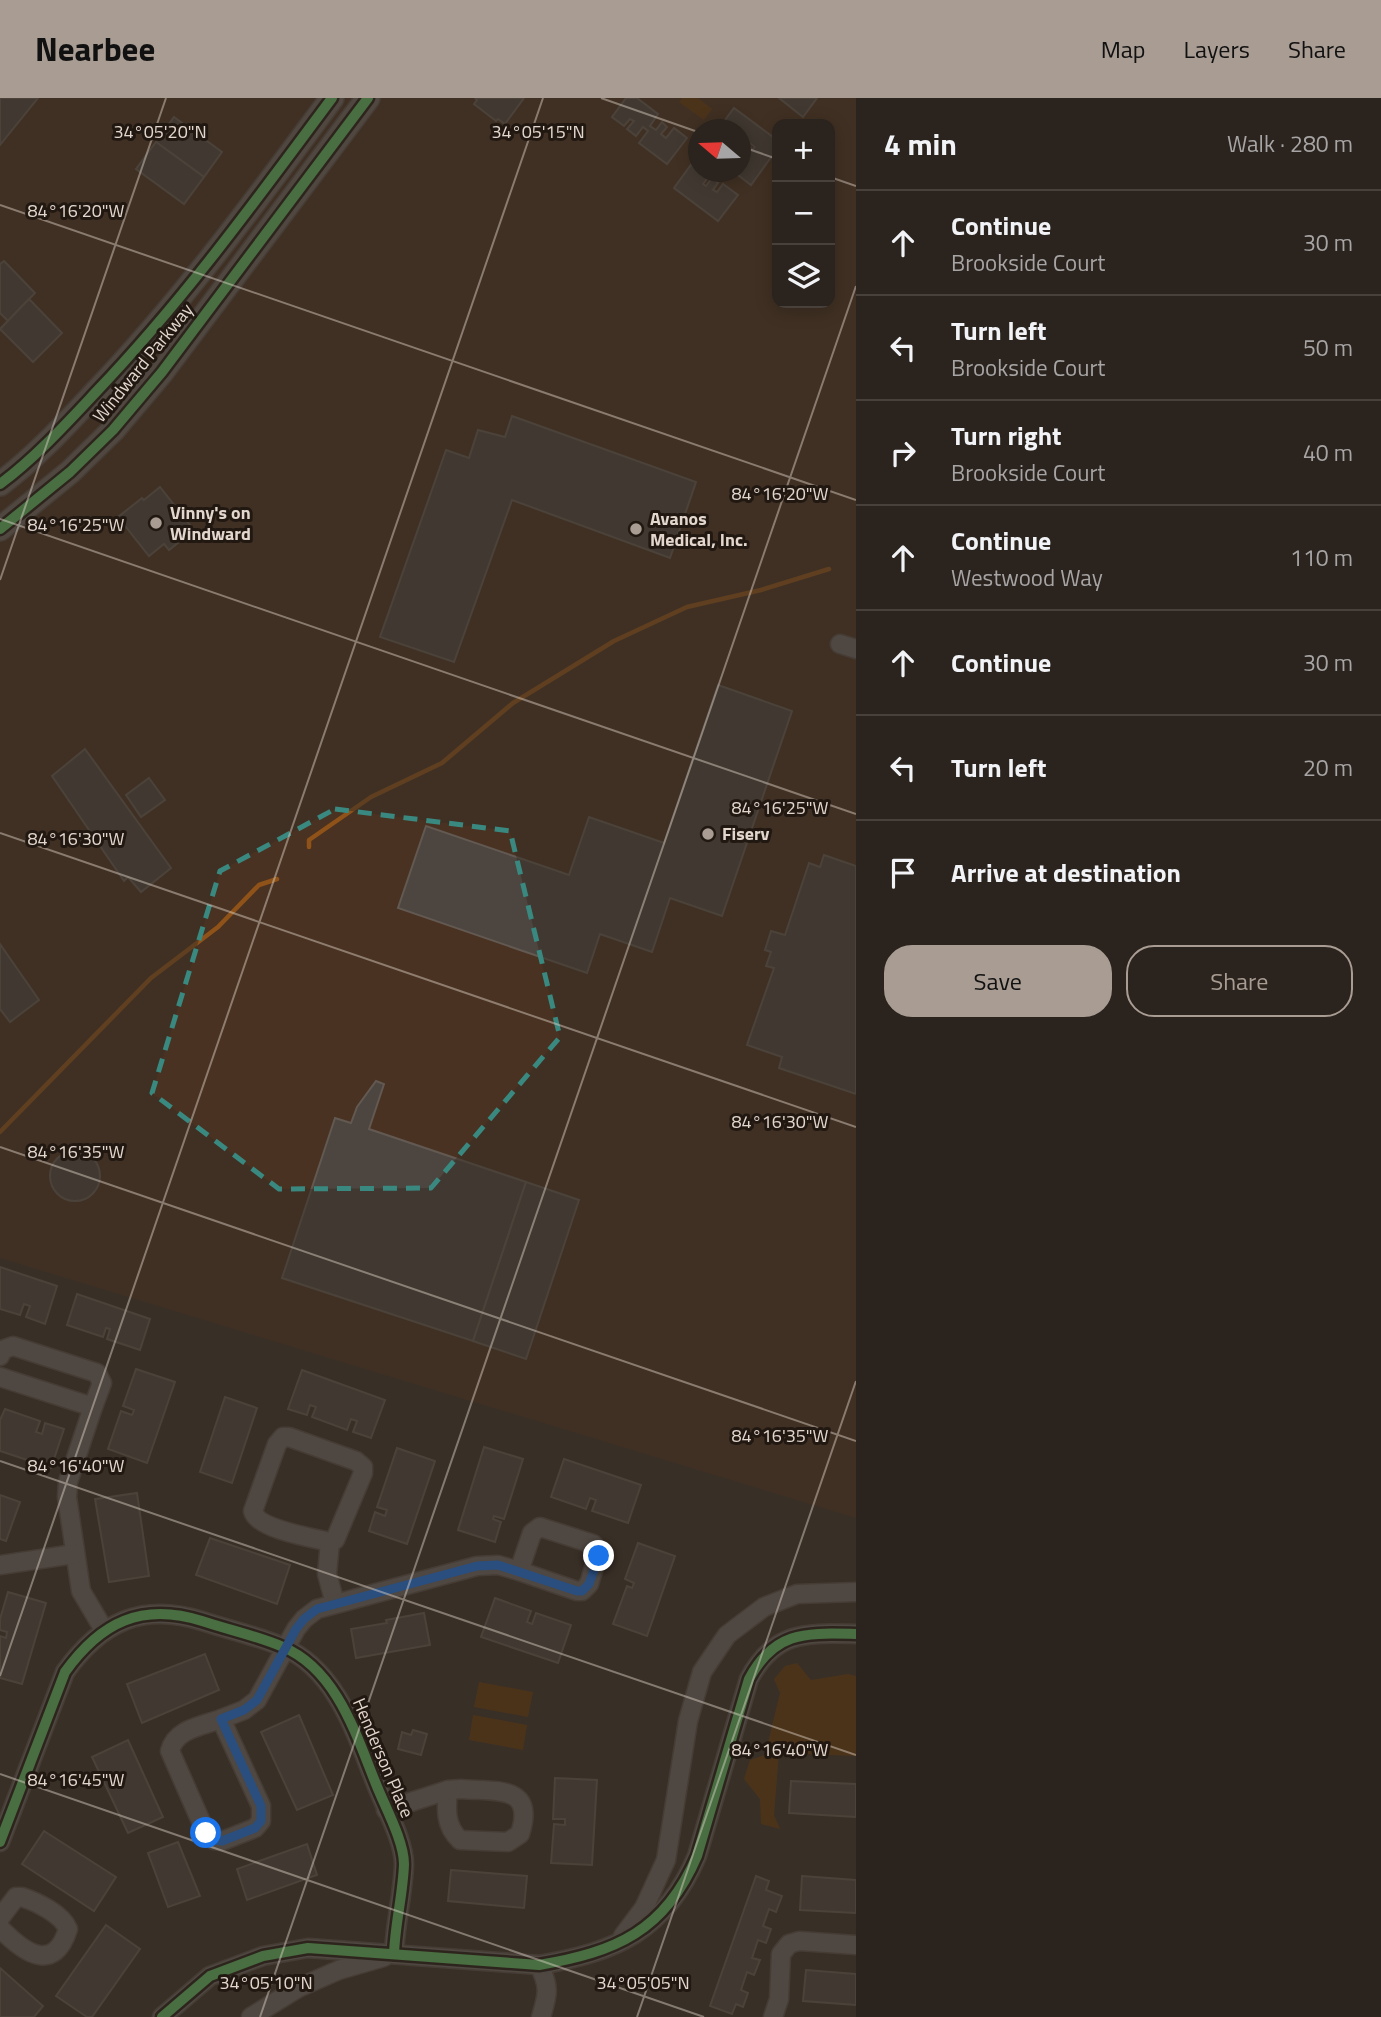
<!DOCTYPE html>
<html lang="en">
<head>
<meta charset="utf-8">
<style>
  :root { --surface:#2b231d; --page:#372f2a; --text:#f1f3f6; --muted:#a6a4a4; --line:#47403b; --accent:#a89c93 }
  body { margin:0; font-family:"Titillium Web",sans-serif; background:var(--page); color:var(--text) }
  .controls { position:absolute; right:21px; top:21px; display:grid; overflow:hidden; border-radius:14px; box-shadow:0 4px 18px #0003 }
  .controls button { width:63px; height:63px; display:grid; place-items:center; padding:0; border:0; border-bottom:2px solid var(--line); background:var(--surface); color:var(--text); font:35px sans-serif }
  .compass { position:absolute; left:688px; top:21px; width:63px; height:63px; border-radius:50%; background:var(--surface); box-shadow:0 4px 18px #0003; rotate:289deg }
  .stop { position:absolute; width:21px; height:21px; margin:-16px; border:5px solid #1a73e8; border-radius:50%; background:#fff }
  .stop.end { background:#1a73e8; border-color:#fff; box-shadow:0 2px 7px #0008 }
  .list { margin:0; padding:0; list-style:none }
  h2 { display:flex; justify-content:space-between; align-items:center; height:91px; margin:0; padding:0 28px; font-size:30px }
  h2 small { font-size:23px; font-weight:400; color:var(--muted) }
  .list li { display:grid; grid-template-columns:46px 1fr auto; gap:21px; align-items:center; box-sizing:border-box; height:105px; padding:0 28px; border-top:2px solid var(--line) }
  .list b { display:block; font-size:26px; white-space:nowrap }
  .list p { margin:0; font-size:23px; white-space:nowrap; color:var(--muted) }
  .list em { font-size:23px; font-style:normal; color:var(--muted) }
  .actions { display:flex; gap:14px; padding:21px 28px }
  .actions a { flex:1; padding:16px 0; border:2px solid var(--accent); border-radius:28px; text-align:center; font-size:24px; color:var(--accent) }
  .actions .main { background:var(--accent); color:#111 }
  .icon { flex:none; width:38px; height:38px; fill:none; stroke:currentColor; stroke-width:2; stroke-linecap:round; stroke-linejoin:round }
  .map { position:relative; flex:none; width:856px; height:1919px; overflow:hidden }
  header { display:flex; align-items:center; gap:42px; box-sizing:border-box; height:98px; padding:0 35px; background:var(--accent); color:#111 }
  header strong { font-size:33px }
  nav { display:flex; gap:38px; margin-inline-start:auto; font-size:24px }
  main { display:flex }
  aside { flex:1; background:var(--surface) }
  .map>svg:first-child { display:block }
</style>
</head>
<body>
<header>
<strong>Nearbee</strong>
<nav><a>Map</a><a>Layers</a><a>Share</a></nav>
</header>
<main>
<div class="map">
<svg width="856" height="1919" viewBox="0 0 856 1919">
  <rect width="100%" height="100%" fill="#392f27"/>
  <path fill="#493221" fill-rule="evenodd" d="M0,0H856V1420L0,1160ZM777,26H830V205H777ZM698,32H740V74H698Z"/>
  <g fill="#63380d">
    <path d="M682,0H698L712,11L704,22L679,4Z"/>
    <path d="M797,1565L811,1582L848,1576L856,1578V1658L779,1655L774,1717L780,1731L761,1726L760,1701L744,1681L750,1662L765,1657L780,1595L774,1581L785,1568Z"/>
    <path d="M479,1584L533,1594L528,1619L474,1609Z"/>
    <path d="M473,1617L527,1627L523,1652L469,1642Z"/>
  </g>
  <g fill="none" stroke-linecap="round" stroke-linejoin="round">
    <g stroke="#8f5218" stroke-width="4.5">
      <path d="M309,749V742L371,699L442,665L513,605L614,543L687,509L761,492L829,471"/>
      <path d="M0,1034L151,880L218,829L259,787L277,781"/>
    </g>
  </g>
  <g fill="#4d453f" stroke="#625952" stroke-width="2">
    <path d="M0,0H38L0,47Z"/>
    <path d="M475,0H524L505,26L498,21L496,23L474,6L477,2Z"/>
    <path d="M626,0H637L658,16L650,28L656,32L662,24L667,29L661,36L666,40L674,30L687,40L667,66L639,45L648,33L643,29L636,38L627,31L634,23L630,21L624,28L612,19Z"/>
    <path d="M779,0H817L803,19Z"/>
    <path d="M734,10L777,42V51L751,87L734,74H740V60L744,63L749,58L741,52L746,46L753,51L755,49L740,38V32H737L725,22Z"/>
    <path d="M174,19L222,54L204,79L156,44Z"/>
    <path d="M156,44L204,79L184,106L136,71Z"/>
    <path d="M698,57V74H712L703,86L706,88L712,80L718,85L713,92L717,94L723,86L738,97L718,123L674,90Z"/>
    <path d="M4,163L35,195L8,223L0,215V166Z"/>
    <path d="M29,201L62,235L33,264L0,231Z"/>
    <path d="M512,318L696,384L670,460L512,402L454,564L380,539L446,352L469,360L478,332L505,339Z"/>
    <path d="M160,389L194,432L169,452L164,446L149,458L118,419L142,400L144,402Z"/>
    <path d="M718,587L792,613L722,818L670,800L652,854L600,836L587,875L398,810L426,728L569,777L589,719L664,745Z"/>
    <path d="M85,651L171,770L141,794L128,779L124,783L52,678Z"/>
    <path d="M149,680L165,702L141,719L126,697Z"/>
    <path d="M824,757L856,768V996L779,970L782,959L747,947L774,870L766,868L771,854L765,852L771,833L785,837L809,765L820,769Z"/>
    <path d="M0,846L39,902L10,924L0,911Z"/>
    <path d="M376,983L384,986L369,1031L526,1084L473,1243L282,1180L335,1020L351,1025L357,1009Z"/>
    <circle cx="75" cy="1078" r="25"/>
    <path d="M526,1084L579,1102L526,1261L473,1243Z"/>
    <path d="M0,1169L57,1188L45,1226L26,1219L30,1208L24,1206L20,1217L0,1211Z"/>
    <path d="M77,1196L150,1221L140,1252L107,1241L110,1231L106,1230L103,1239L67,1227Z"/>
    <path d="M136,1271L175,1284L147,1365L108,1351L121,1313L132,1317L134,1312L123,1308Z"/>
    <path d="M302,1272L385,1302L371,1340L353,1334L357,1323L351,1321L347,1332L312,1319L316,1309L310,1307L307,1317L288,1311Z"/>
    <path d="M225,1299L257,1310L232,1385L200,1374Z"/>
    <path d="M5,1311L40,1323L36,1334L42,1336L45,1325L64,1331L51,1370L0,1353V1322Z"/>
    <path d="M484,1349L523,1361L504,1421L494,1418L493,1421L501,1424L495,1444L458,1432Z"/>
    <path d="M397,1350L435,1363L407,1446L369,1433L375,1414L385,1418L387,1412L377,1409Z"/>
    <path d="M564,1361L641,1387L628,1425L592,1413L596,1402L590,1400L586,1411L551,1399Z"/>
    <path d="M137,1395L149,1478L109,1484L95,1401Z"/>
    <path d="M0,1397L20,1404L6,1443L0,1441Z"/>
    <path d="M210,1440L290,1467L277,1506L196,1477Z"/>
    <path d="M638,1445L675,1458L647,1538L613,1526L627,1488L632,1490L634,1485L625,1481Z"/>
    <path d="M8,1494L46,1505L22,1586L0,1580V1538L6,1540L7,1534L0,1532V1521Z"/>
    <path d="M495,1500L531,1513L527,1524L532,1526L536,1515L571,1527L558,1565L481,1539Z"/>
    <path d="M424,1515L430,1547L356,1560L351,1531L387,1525L386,1522Z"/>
    <path d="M205,1556L219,1592L142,1625L127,1586Z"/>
    <path d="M299,1617L333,1697L297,1712L261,1634Z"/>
    <path d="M413,1632L427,1636L421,1657L398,1651L402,1634L411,1637Z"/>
    <path d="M128,1642L163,1719L128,1735L92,1659Z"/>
    <path d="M555,1680L597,1682L592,1767L551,1765L554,1726L565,1727V1721H553Z"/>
    <path d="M791,1683L856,1686V1719L789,1715Z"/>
    <path d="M44,1733L116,1779L94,1813L22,1766Z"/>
    <path d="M178,1744L200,1798L168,1809L148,1755Z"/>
    <path d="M307,1746L317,1777L247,1802L237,1771Z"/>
    <path d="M451,1772L527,1778L524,1810L448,1803Z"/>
    <path d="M756,1778L769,1783L766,1792L782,1798L776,1814L769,1811L763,1828L771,1831L766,1845L758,1842L752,1860L760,1862L754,1877L747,1874L741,1892L748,1895L743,1909L736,1906L732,1916L710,1908Z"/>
    <path d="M802,1778L856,1782V1815L800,1812Z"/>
    <path d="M106,1827L140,1851L92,1919H87L56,1898Z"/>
    <path d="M0,1870L43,1908L34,1919H0Z"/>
    <path d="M806,1872L856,1876V1907L803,1903Z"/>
  </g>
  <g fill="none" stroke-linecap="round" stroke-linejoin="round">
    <defs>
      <g id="minor">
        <path d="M840,546L856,551"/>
        <path d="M0,1258L2,1252L13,1248L97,1275L102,1285L93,1309L0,1279"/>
        <path d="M93,1309L68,1384L67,1399L81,1493L104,1532"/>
        <path d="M283,1339H289L356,1363L363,1369V1375L335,1442L330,1444C313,1440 257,1431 253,1413L277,1346Z"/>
        <path d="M540,1429L593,1446L599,1453L589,1486L582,1493H577L519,1473L532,1435Z"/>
        <path d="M330,1444L327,1476L335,1505"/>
        <path d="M0,1467L74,1456"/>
        <path d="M221,1621L244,1612L257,1602L296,1531L304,1521L317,1511L477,1468L498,1467L519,1473"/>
        <path d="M221,1621L261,1708V1723L255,1730L222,1743L214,1742L206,1735L170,1653C175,1631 202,1628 221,1621Z"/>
        <path d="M461,1691C495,1694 536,1686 520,1736L508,1744L460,1742C445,1728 446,1711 448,1692Z"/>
        <path d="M386,1712L448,1692"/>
        <path d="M0,1744L65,1574C101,1524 142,1504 202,1523C229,1532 258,1538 283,1549C337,1572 356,1637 376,1686C385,1709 404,1743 404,1766C403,1796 395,1826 394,1856"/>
        <path d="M0,1820L16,1799H22C37,1804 62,1816 68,1831C54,1876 24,1855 0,1830"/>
        <path d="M623,1838L644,1810L666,1762L688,1623L702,1574L727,1537L764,1509L797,1496L856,1494"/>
        <path d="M539,1867C550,1889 548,1896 541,1919"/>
        <path d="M162,1919L210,1878L263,1858L308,1850L539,1867C616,1854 665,1833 697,1758L749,1581C775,1532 807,1535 856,1536"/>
        <path d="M251,1919L298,1890L339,1872L384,1859"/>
        <path d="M773,1919L779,1901L781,1856L789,1846L799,1843L856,1847"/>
      </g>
      <g id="major">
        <path d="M0,386C35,360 66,326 96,294C183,203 257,101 332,0"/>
        <path d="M0,431L70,374L113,332L162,274L368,0"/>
      </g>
    </defs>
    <use href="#minor" stroke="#564d47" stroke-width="21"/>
    <use href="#major" stroke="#564d47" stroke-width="26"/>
    <use href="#minor" stroke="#6a6562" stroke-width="18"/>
    <use href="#major" stroke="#6c655f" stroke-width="23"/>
    <defs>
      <g id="cycleway">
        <path d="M0,386C35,360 66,326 96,294C183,203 257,101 332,0"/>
        <path d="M0,431L70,374L113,332L162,274L368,0"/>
        <path d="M0,1744L65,1574C101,1524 142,1504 202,1523C229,1532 258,1538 283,1549C337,1572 356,1637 376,1686C385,1709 404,1743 404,1766C403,1796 395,1826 394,1856"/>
        <path d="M162,1919L210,1878L263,1858L308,1850L539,1867C616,1854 665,1833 697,1758L749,1581C775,1532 807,1535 856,1536"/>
      </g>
    </defs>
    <use href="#cycleway" stroke="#211812" stroke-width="15"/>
    <use href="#cycleway" stroke="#5cba63" stroke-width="10"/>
  </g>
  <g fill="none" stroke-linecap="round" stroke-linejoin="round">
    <path stroke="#1a73e8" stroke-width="9" d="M206,1735L214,1742L222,1743L255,1730L261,1723V1708L221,1621L244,1612L257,1602L296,1531L304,1521L317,1511L477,1468L498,1467L577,1493H582L589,1486L599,1458"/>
  </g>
  <path d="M0 0H856V1919H0ZM335,711L510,733L560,939L431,1090L279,1091L152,995L220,773Z" fill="#392f27" fill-opacity=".55" fill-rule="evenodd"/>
  <path fill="none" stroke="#398981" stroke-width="5" stroke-dasharray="14 9" stroke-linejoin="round" d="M335,711L510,733L560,939L431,1090L279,1091L152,995L220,773Z"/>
  <path fill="none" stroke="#e3d6cd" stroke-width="2" stroke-opacity="0.45" d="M601,0L698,34M740,48L777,61M830,79L856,88M0,107L856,402M0,421L856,716M0,482L166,0M0,735L856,1029M0,1049L856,1343M0,1363L856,1657M0,1578L543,0M0,1676L704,1919M260,1919L856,188M637,1919L856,1283"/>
  <g fill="#a89c93" stroke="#211812" stroke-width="2.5">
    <circle cx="156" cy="425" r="7"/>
    <circle cx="636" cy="431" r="7"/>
    <circle cx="708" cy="736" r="7"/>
  </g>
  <g text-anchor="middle" stroke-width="6" stroke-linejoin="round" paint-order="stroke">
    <g font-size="18" fill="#e3d6cd" stroke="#211812">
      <text transform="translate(143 265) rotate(-51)" y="6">Windward Parkway</text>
      <text transform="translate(383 1660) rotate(67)" y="6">Henderson Place</text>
    </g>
    <g font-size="18" font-weight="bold" fill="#e3d6cd" stroke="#211812" text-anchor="start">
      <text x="170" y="421">Vinny's on<tspan x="170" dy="21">Windward</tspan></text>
      <text x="650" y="427">Avanos<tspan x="650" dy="21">Medical, Inc.</tspan></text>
      <text x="722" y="742">Fiserv</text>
    </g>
  </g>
  <g font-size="18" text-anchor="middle" fill="#e3d6cd" stroke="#211812" stroke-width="6" stroke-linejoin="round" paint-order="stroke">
    <text x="160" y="40">34°05'20"N</text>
    <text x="538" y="40">34°05'15"N</text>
    <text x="76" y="119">84°16'20"W</text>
    <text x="780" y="402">84°16'20"W</text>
    <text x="76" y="433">84°16'25"W</text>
    <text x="780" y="716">84°16'25"W</text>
    <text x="76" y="747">84°16'30"W</text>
    <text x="780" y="1030">84°16'30"W</text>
    <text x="76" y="1060">84°16'35"W</text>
    <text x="780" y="1344">84°16'35"W</text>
    <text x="76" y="1374">84°16'40"W</text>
    <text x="780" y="1658">84°16'40"W</text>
    <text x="76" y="1688">84°16'45"W</text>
    <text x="266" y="1891">34°05'10"N</text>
    <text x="643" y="1891">34°05'05"N</text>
  </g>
</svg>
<div class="controls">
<button>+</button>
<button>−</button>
<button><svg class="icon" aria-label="layers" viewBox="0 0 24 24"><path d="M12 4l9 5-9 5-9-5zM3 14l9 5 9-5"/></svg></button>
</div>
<svg class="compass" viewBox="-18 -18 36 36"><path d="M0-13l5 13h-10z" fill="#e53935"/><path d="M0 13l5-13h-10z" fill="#a6a4a4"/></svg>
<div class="stop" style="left:206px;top:1735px"></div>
<div class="stop end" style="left:599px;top:1458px"></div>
</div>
<aside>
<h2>4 min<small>Walk · 280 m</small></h2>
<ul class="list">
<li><svg class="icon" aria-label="ahead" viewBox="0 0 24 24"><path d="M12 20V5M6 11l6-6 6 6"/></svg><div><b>Continue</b><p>Brookside Court</p></div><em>30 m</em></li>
<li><svg class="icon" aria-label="left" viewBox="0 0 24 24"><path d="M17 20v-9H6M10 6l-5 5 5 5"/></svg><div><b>Turn left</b><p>Brookside Court</p></div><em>50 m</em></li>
<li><svg class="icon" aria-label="right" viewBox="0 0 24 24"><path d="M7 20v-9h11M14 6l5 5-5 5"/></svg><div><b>Turn right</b><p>Brookside Court</p></div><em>40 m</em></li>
<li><svg class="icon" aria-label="ahead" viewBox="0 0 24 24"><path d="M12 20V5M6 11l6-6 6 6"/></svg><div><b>Continue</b><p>Westwood Way</p></div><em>110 m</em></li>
<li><svg class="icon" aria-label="ahead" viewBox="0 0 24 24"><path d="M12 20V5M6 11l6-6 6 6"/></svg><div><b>Continue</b></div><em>30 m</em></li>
<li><svg class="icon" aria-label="left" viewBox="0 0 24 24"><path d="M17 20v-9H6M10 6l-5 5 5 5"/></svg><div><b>Turn left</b></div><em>20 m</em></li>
<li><svg class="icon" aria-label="arrive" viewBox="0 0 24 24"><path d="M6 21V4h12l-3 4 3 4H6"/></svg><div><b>Arrive at destination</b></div></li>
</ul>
<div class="actions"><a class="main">Save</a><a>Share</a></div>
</aside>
</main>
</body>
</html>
